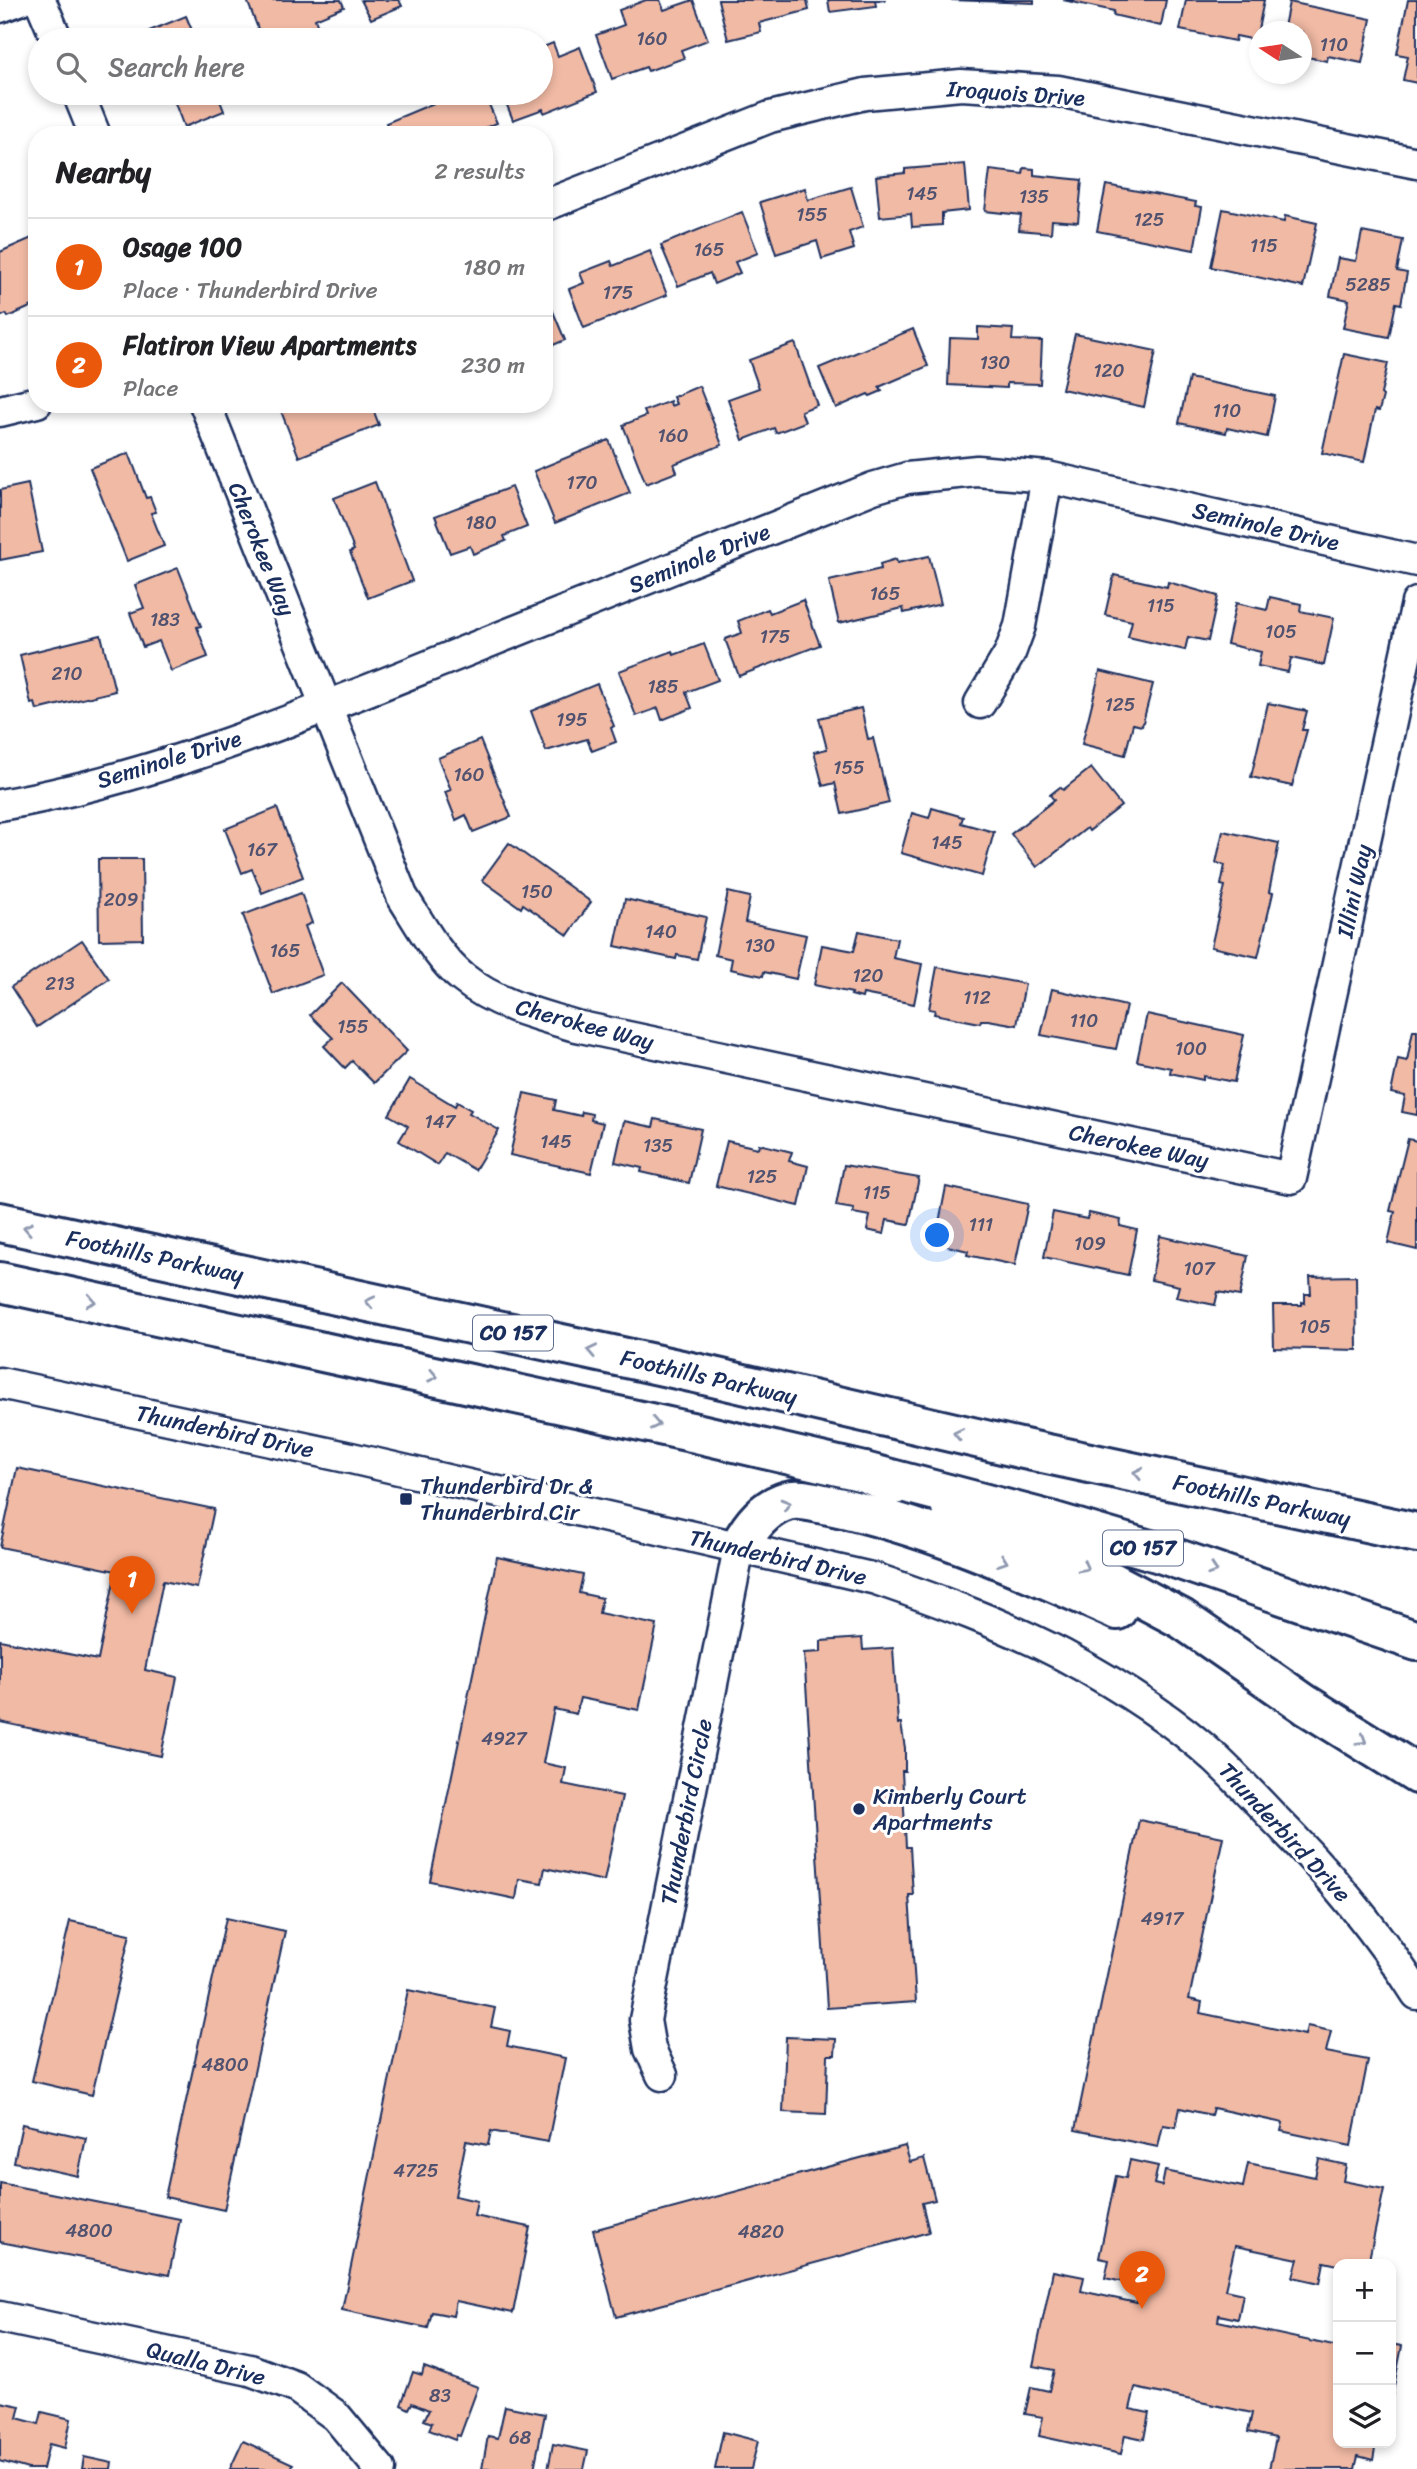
<!DOCTYPE html>
<html lang="en">
<head>
<meta charset="utf-8">
<style>
  :root { --surface:#fff; --page:#f2f2f2; --text:#202124; --muted:#757577; --line:#e0e0e0; --accent:#ea580c }
  body { margin:0; font-family:Sriracha,sans-serif; background:var(--page); color:var(--text) }
  .controls { position:absolute; right:21px; bottom:21px; display:grid; overflow:hidden; border-radius:14px; box-shadow:0 4px 10px #0003 }
  .controls button { width:63px; height:63px; display:grid; place-items:center; padding:0; border:0; border-bottom:2px solid var(--line); background:var(--surface); color:var(--text); font:35px sans-serif }
  .compass { position:absolute; left:1249px; top:21px; width:63px; height:63px; border-radius:50%; background:var(--surface); box-shadow:0 4px 10px #0003; rotate:282deg }
  .you { position:absolute; left:938px; top:1236px; width:24px; height:24px; margin:-18px; border:5px solid #fff; border-radius:50%; background:#1a73e8; box-shadow:0 0 0 10px #1a73e833 }
  .badge { display:grid; place-items:center; width:46px; height:46px; border-radius:50%; background:var(--accent); color:#fff; font-size:23px; font-weight:700 }
  .pin { position:absolute; translate:-50% -58px; filter:drop-shadow(0 2px 4px #0008) }
  .pin::after { content:''; position:absolute; top:37px; width:24px; height:21px; background:inherit; clip-path:polygon(0 0,100% 0,50% 100%) }
  .list { margin:0; padding:0; list-style:none }
  h2 { display:flex; justify-content:space-between; align-items:center; height:91px; margin:0; padding:0 28px; font-size:30px }
  h2 small { font-size:23px; font-weight:400; color:var(--muted) }
  .list li { display:grid; grid-template-columns:46px 1fr auto; gap:21px; align-items:center; box-sizing:border-box; height:98px; padding:0 28px; border-top:2px solid var(--line) }
  .list b { display:block; font-size:26px; white-space:nowrap }
  .list p { margin:0; font-size:23px; white-space:nowrap; color:var(--muted) }
  .list em { font-size:23px; font-style:normal; color:var(--muted) }
  .icon { flex:none; width:38px; height:38px; fill:none; stroke:currentColor; stroke-width:2; stroke-linecap:round; stroke-linejoin:round }
  .map { position:relative; flex:none; width:1417px; height:2469px; overflow:hidden }
  .search { position:absolute; background:var(--surface); box-shadow:0 4px 10px #0003; left:28px; top:28px; width:525px; height:77px; display:flex; align-items:center; gap:18px; box-sizing:border-box; padding:0 24px; border-radius:38px; color:var(--muted); font-size:26px }
  .panel { position:absolute; background:var(--surface); box-shadow:0 4px 10px #0003; left:28px; top:126px; width:525px; height:287px; border-radius:28px }
  .map>svg:first-child { display:block }
</style>
</head>
<body>
<div class="map">
<svg width="1417" height="2469" viewBox="0 0 1417 2469">
  <rect width="100%" height="100%" fill="#fff"/>
  <filter id="ink" filterUnits="userSpaceOnUse"><feTurbulence type="fractalNoise" baseFrequency=".0143" numOctaves="2"/><feDisplacementMap in="SourceGraphic" scale="14" xChannelSelector="R" yChannelSelector="G"/><feConvolveMatrix kernelMatrix="1 2 1 2 8 2 1 2 1" color-interpolation-filters="sRGB"/></filter>
  <g filter="url(#ink)">
    <g fill="#f1baa5" stroke="#1b2f5e" stroke-width="2">
      <path d="M247,0H341L344,7L315,19L319,30L293,40H287L283,31L262,39Z"/>
      <path d="M361,0H399L402,6L371,19Z"/>
      <path d="M646,0H660L664,10L693,0L708,40L681,50L684,58L648,71L646,67L612,79L596,35L624,25L619,10Z"/>
      <path d="M718,0H807L809,10L759,23L761,32L728,40Z"/>
      <path d="M828,0H886L875,1L876,6L830,12Z"/>
      <path d="M951,0H1034V3Z"/>
      <path d="M1063,0H1166L1161,26L1113,15L1114,11Z"/>
      <path d="M1186,0H1264L1256,40L1236,36L1235,41L1180,30Z"/>
      <path d="M1408,0H1417V83L1403,80L1408,56L1397,54Z"/>
      <path d="M1289,2L1371,19L1362,63L1328,56L1327,61L1302,56V32H1283Z"/>
      <path d="M186,16L196,40H153L149,31Z"/>
      <path d="M553,43L558,56L580,47L597,92L544,113L543,109L513,120L502,93H541V48Z"/>
      <path d="M167,93H217L224,111L184,127L171,93L167,95Z"/>
      <path d="M458,93H484L497,123L468,135H390L386,123Z"/>
      <path d="M965,164L969,210L942,213V225L912,227L911,214L880,217L876,176L905,173V169Z"/>
      <path d="M1024,168L1034,169V175L1082,180L1078,222L1052,220L1051,233L1019,230L1021,215L985,211L990,170L1023,174Z"/>
      <path d="M1106,185L1196,202L1195,206L1202,207L1194,250L1097,231Z"/>
      <path d="M851,187L863,227L849,232L854,249L822,259L817,241L776,254L760,202L805,188L808,200Z"/>
      <path d="M1223,209L1284,222L1285,216L1317,223L1303,287L1211,267Z"/>
      <path d="M742,212L758,253L735,262L740,273L714,284L710,273L678,286L661,245Z"/>
      <path d="M1362,232L1403,240L1397,271L1407,273L1401,304L1396,303L1389,337L1343,328L1349,300L1330,296L1338,258L1356,261Z"/>
      <path d="M34,237L37,243V304L8,317L6,314L0,317V252Z"/>
      <path d="M650,251L667,295L584,328L569,289L584,283L580,273L611,261L613,266Z"/>
      <path d="M544,290L565,340L544,349Z"/>
      <path d="M978,327L1013,329L1012,340L1042,341L1040,384L1007,383V388L948,385L950,338L978,339Z"/>
      <path d="M913,329L928,366L879,387L882,391L870,396L868,394L836,408L819,368Z"/>
      <path d="M1075,334L1156,351L1144,407L1062,389Z"/>
      <path d="M795,343L817,405L801,411L805,422L776,433L774,428L743,440L728,399L759,388L749,360Z"/>
      <path d="M1344,354L1388,363L1381,394L1383,396L1379,411L1375,410L1364,462L1322,453Z"/>
      <path d="M1189,378L1275,396L1267,437L1227,428L1226,433L1179,423Z"/>
      <path d="M699,386L722,445L674,464L677,472L646,484L623,425L646,416L644,411L670,401L671,406L676,404L673,397Z"/>
      <path d="M283,404H371L379,425L299,457L279,406Z"/>
      <path d="M609,440L630,493L555,523L534,471Z"/>
      <path d="M129,453L146,498L150,497L156,512L151,513L164,546L127,561L90,468Z"/>
      <path d="M375,482L412,581L368,598L350,552L354,550L334,498Z"/>
      <path d="M28,484L42,552L0,560V490Z"/>
      <path d="M511,487L527,527L504,536L506,541L473,554L470,546L450,553L435,516Z"/>
      <path d="M929,556L941,604L904,613L903,608L839,623L829,581L881,569L880,564L896,559L897,563Z"/>
      <path d="M178,568L201,626L197,627L208,657L171,671L159,641L143,647L130,613L144,608L135,585Z"/>
      <path d="M1114,575L1167,587L1168,582L1218,596L1208,641L1188,637L1185,650L1128,637L1132,621L1105,615Z"/>
      <path d="M1270,597L1301,604L1300,611L1334,618L1324,665L1291,658L1288,672L1258,666L1261,652L1227,644L1236,603L1267,610Z"/>
      <path d="M803,600L820,645L739,676L725,639L742,633L738,621L768,609L770,613Z"/>
      <path d="M101,635L115,691L37,710L35,703L31,704L20,655Z"/>
      <path d="M704,644L718,680L686,692L692,708L662,720L658,708L636,716L619,671L673,651L674,655Z"/>
      <path d="M1100,671L1153,684L1142,726L1133,724L1125,755L1082,744Z"/>
      <path d="M597,684L614,726L611,728L616,742L592,751L587,739L546,751L531,711Z"/>
      <path d="M1268,703L1307,711L1302,730H1307L1292,786L1251,777Z"/>
      <path d="M861,708L868,739L873,738L889,803L842,814L835,783L823,786L814,752L827,749L819,718Z"/>
      <path d="M480,740L511,817L473,832L466,815L456,820L445,792L451,790L438,758Z"/>
      <path d="M1091,768L1121,806L1089,831L1087,828L1037,867L1011,834L1054,800L1050,795L1060,787L1063,790Z"/>
      <path d="M277,808L303,877L262,893L252,869L242,873L225,829Z"/>
      <path d="M932,808L963,817L961,823L994,832L982,876L901,853L912,813L929,818Z"/>
      <path d="M1223,831L1279,843L1269,892L1273,893L1258,957L1211,947L1225,886L1221,885L1225,865L1216,863Z"/>
      <path d="M509,843L591,902L568,935L523,904L521,908L482,880Z"/>
      <path d="M98,859H142L143,939L99,940Z"/>
      <path d="M728,892L750,897L745,922L806,935L796,979L764,972L763,976L730,969L732,959L715,955Z"/>
      <path d="M301,893L312,923L305,926L323,975L273,994L243,915Z"/>
      <path d="M625,899L706,917L697,959L677,955L676,959L615,946Z"/>
      <path d="M859,931L897,939L893,958L922,964L914,1004L863,994L862,998L851,995L852,993L814,985L822,945L854,951Z"/>
      <path d="M82,940L109,979L37,1027L11,987Z"/>
      <path d="M937,967L1025,984L1017,1025L988,1020H981L980,1023L934,1014L935,1010L929,1009Z"/>
      <path d="M342,983L407,1051L374,1083L352,1061L345,1068L324,1046L333,1038L310,1015Z"/>
      <path d="M1052,989L1126,1006L1116,1049L1041,1035Z"/>
      <path d="M1147,1014L1244,1035L1234,1082L1203,1076V1080L1170,1073L1171,1068L1137,1061Z"/>
      <path d="M1413,1030H1417V1115L1402,1112L1405,1096L1391,1093L1398,1059L1407,1061Z"/>
      <path d="M410,1079L455,1106L457,1102L471,1110L469,1113L499,1130L475,1170L445,1153L438,1165L399,1141L408,1126L389,1115Z"/>
      <path d="M524,1093L556,1100L554,1110L581,1116L582,1112L592,1114L591,1120L603,1123L591,1173L510,1155Z"/>
      <path d="M655,1119L701,1129L689,1183L641,1172L642,1168L615,1162L624,1121L653,1127Z"/>
      <path d="M1408,1139L1417,1141V1250L1388,1243L1395,1212L1390,1211Z"/>
      <path d="M727,1141L758,1148L759,1144L792,1152L789,1161L808,1166L799,1206L716,1186Z"/>
      <path d="M844,1165L919,1178L909,1224L887,1220L884,1234L867,1230L870,1216L853,1213L854,1209L836,1206Z"/>
      <path d="M946,1187L1028,1204L1015,1265L967,1255L968,1251L935,1243Z"/>
      <path d="M1053,1212L1087,1219L1089,1213L1121,1220L1120,1226L1137,1230L1128,1275L1044,1257Z"/>
      <path d="M1160,1236L1248,1256L1240,1296L1218,1292L1215,1305L1176,1297L1179,1286L1151,1280Z"/>
      <path d="M1356,1276L1357,1350L1274,1348L1273,1305H1302V1302L1305,1303V1294H1311L1310,1277Z"/>
      <path d="M17,1468L214,1509L197,1588L163,1581L145,1670L177,1677L161,1756L0,1722V1640L98,1660L116,1571L0,1547Z"/>
      <path d="M497,1557L583,1575L579,1593L602,1598L599,1613L657,1625L639,1710L580,1698L576,1714L554,1709L543,1763L566,1768L563,1784L622,1796L604,1881L545,1868L542,1883L519,1879L516,1899L430,1881Z"/>
      <path d="M862,1638L863,1650L893,1648L898,1724H901L905,1748V1771H902L906,1847H910L913,1895H909L916,2002L827,2008L804,1653L821,1652V1641Z"/>
      <path d="M1139,1820L1223,1837L1189,1999L1202,2002L1200,2013L1305,2035L1307,2026L1331,2031L1326,2052L1368,2060L1351,2146L1281,2131L1283,2123L1213,2108L1211,2115L1180,2108L1176,2127L1163,2125L1158,2147L1075,2130Z"/>
      <path d="M226,1918L285,1931L224,2210L165,2197Z"/>
      <path d="M70,1921L130,1934L92,2095L32,2081Z"/>
      <path d="M408,1990L495,2008L491,2027L510,2031L507,2046L565,2058L548,2142L491,2131L488,2145L466,2141L455,2196L477,2201L474,2216L530,2227L513,2313L456,2301L453,2316L432,2312L428,2328L342,2310Z"/>
      <path d="M786,2037L836,2039L835,2055H828L826,2114L783,2112Z"/>
      <path d="M22,2124L86,2138L78,2176L14,2162Z"/>
      <path d="M905,2146L910,2162L924,2158L935,2200L922,2203L929,2232L616,2317L593,2230Z"/>
      <path d="M1319,2159L1346,2165L1343,2181L1384,2189L1368,2264L1338,2265L1324,2262L1320,2283L1293,2277L1298,2259L1235,2246L1225,2290L1243,2294L1238,2319L1219,2315L1218,2321L1338,2347V2443H1376L1373,2460L1358,2456L1355,2469H1269L1276,2438L1248,2432L1252,2413L1135,2388L1130,2409L1149,2413L1144,2439L1125,2435L1121,2454L1039,2436L1043,2417L1025,2414L1031,2387L1049,2391L1054,2370L1033,2366L1053,2271L1084,2277L1081,2291L1137,2303L1145,2267L1136,2265L1132,2284L1105,2278L1109,2260L1099,2258L1116,2176L1126,2178L1130,2160L1158,2166L1154,2184L1162,2186L1165,2171L1243,2187L1248,2163L1315,2177Z"/>
      <path d="M0,2183L180,2219L169,2275L0,2242Z"/>
      <path d="M1391,2344L1402,2346L1391,2401Z"/>
      <path d="M424,2367L478,2387L460,2436L457,2435L455,2440L429,2430L432,2423L424,2420L429,2410L412,2403L409,2409L401,2405L413,2372L422,2375Z"/>
      <path d="M0,2402L20,2406L17,2418L39,2424L42,2412L71,2419L65,2448L49,2444L43,2469H28L0,2461Z"/>
      <path d="M505,2406L545,2414L534,2469H482L488,2436L498,2438Z"/>
      <path d="M723,2432L758,2441L751,2469H715Z"/>
      <path d="M243,2441L293,2464L291,2469H230Z"/>
      <path d="M553,2444L588,2451L584,2469H548Z"/>
      <path d="M84,2457L112,2463L111,2469H82Z"/>
    </g>
    <g fill="none" stroke-linecap="round" stroke-linejoin="round">
      <defs>
        <g id="minor">
          <path d="M40,0L57,40"/>
          <path d="M0,7L19,0"/>
          <path d="M78,93L95,135"/>
          <path d="M544,206L770,117L865,94L961,85L1058,91L1417,163"/>
          <path d="M205,404L402,896C420,924 437,957 463,978C495,1004 538,1015 576,1026L1291,1178L1417,603"/>
          <path d="M0,411L37,402"/>
          <path d="M980,703L1010,653L1020,626L1047,477"/>
          <path d="M0,805C151,779 299,718 441,661C585,603 729,546 873,488L907,478L977,471L1047,477L1417,561"/>
          <path d="M0,1383L351,1458L876,1579C940,1601 1003,1624 1063,1655C1115,1683 1174,1720 1217,1760C1236,1778 1255,1798 1273,1817C1327,1871 1376,1929 1417,1994"/>
          <path d="M662,2075L650,2049L645,2020L739,1548"/>
          <path d="M0,2317L250,2370L296,2387L336,2416L380,2469"/>
        </g>
        <g id="trunk">
          <path d="M0,1222L700,1374L1024,1449L1417,1533"/>
          <path d="M0,1282L696,1433L864,1472L895,1485"/>
          <path d="M951,1508L1044,1546L1182,1619L1306,1705L1417,1774"/>
          <path d="M739,1548C749,1528 763,1508 787,1501C800,1497 816,1503 829,1505C927,1525 1026,1570 1117,1610"/>
        </g>
        <path id="motorway" d="M864,1472L1051,1521L1160,1553L1417,1641"/>
      </defs>
      <use href="#minor" stroke="#1b2f5e" stroke-width="35"/>
      <use href="#trunk" stroke="#1b2f5e" stroke-width="44"/>
      <use href="#motorway" stroke="#1b2f5e" stroke-width="44"/>
      <use href="#minor" stroke="#fff" stroke-width="30"/>
      <use href="#trunk" stroke="#fff" stroke-width="38"/>
      <use href="#motorway" stroke="#fff" stroke-width="38"/>
    </g>
    <defs><path id="oneway-chevron" d="M-2-3.5L2.5 0L-2 3.5" fill="none" stroke-width="1.6" stroke-linecap="round" stroke-linejoin="round" transform="scale(1.75)"/></defs>
    <g stroke="#8d97ae">
      <use href="#oneway-chevron" transform="translate(28 1228) rotate(-168)"/>
      <use href="#oneway-chevron" transform="translate(91 1301) rotate(12)"/>
      <use href="#oneway-chevron" transform="translate(370 1302) rotate(-168)"/>
      <use href="#oneway-chevron" transform="translate(592 1351) rotate(-168)"/>
      <use href="#oneway-chevron" transform="translate(433 1376) rotate(12)"/>
      <use href="#oneway-chevron" transform="translate(655 1424) rotate(12)"/>
      <use href="#oneway-chevron" transform="translate(958 1434) rotate(-167)"/>
      <use href="#oneway-chevron" transform="translate(1138 1473) rotate(-168)"/>
      <use href="#oneway-chevron" transform="translate(786 1504) rotate(-16)"/>
      <use href="#oneway-chevron" transform="translate(1003 1561) rotate(20)"/>
      <use href="#oneway-chevron" transform="translate(1084 1567) rotate(28)"/>
      <use href="#oneway-chevron" transform="translate(1213 1570) rotate(18)"/>
      <use href="#oneway-chevron" transform="translate(1362 1740) rotate(32)"/>
    </g>
  </g>
  <g fill="#1b2f5e" stroke="#fff" stroke-width="2.5">
    <rect x="399" y="1492" width="14" height="14" rx="3.5"/>
    <circle cx="859" cy="1809" r="7"/>
  </g>
  <g text-anchor="middle" stroke-width="6" stroke-linejoin="round" paint-order="stroke">
    <g font-size="19" fill="#505270">
      <text x="652" y="45">160</text>
      <text x="1334" y="51">110</text>
      <text x="922" y="200">145</text>
      <text x="1034" y="203">135</text>
      <text x="812" y="221">155</text>
      <text x="1149" y="226">125</text>
      <text x="1264" y="252">115</text>
      <text x="709" y="256">165</text>
      <text x="1368" y="291">5285</text>
      <text x="618" y="299">175</text>
      <text x="995" y="369">130</text>
      <text x="1109" y="377">120</text>
      <text x="1227" y="417">110</text>
      <text x="673" y="442">160</text>
      <text x="582" y="489">170</text>
      <text x="481" y="529">180</text>
      <text x="885" y="600">165</text>
      <text x="1161" y="612">115</text>
      <text x="165" y="626">183</text>
      <text x="1281" y="638">105</text>
      <text x="775" y="643">175</text>
      <text x="67" y="680">210</text>
      <text x="663" y="693">185</text>
      <text x="1120" y="711">125</text>
      <text x="572" y="726">195</text>
      <text x="849" y="774">155</text>
      <text x="469" y="781">160</text>
      <text x="947" y="849">145</text>
      <text x="262" y="856">167</text>
      <text x="537" y="898">150</text>
      <text x="121" y="906">209</text>
      <text x="661" y="938">140</text>
      <text x="760" y="952">130</text>
      <text x="285" y="957">165</text>
      <text x="868" y="982">120</text>
      <text x="60" y="990">213</text>
      <text x="977" y="1004">112</text>
      <text x="1084" y="1027">110</text>
      <text x="353" y="1033">155</text>
      <text x="1191" y="1055">100</text>
      <text x="440" y="1128">147</text>
      <text x="556" y="1148">145</text>
      <text x="658" y="1152">135</text>
      <text x="762" y="1183">125</text>
      <text x="877" y="1199">115</text>
      <text x="981" y="1231">111</text>
      <text x="1090" y="1250">109</text>
      <text x="1199" y="1275">107</text>
      <text x="1315" y="1333">105</text>
      <text x="504" y="1745">4927</text>
      <text x="1162" y="1925">4917</text>
      <text x="225" y="2071">4800</text>
      <text x="416" y="2177">4725</text>
      <text x="89" y="2237">4800</text>
      <text x="761" y="2238">4820</text>
      <text x="440" y="2402">83</text>
      <text x="520" y="2444">68</text>
    </g>
    <g fill="#fff" stroke="#5f6d8e" stroke-width="2">
      <rect x="473" y="1315.5" width="80" height="35" rx="5"/>
      <rect x="1103" y="1530.5" width="80" height="35" rx="5"/>
    </g>
    <g font-size="21" font-weight="bold" fill="#1b2f5e">
      <text x="513" y="1340">CO 157</text>
      <text x="1143" y="1555">CO 157</text>
    </g>
    <g font-size="23" fill="#1b2f5e" stroke="#fff">
      <text transform="translate(1016 93) rotate(4)" y="8">Iroquois Drive</text>
      <text transform="translate(1266 526) rotate(13)" y="8">Seminole Drive</text>
      <text transform="translate(262 549) rotate(68)" y="8">Cherokee Way</text>
      <text transform="translate(699 558) rotate(-22)" y="8">Seminole Drive</text>
      <text transform="translate(169 759) rotate(-17)" y="8">Seminole Drive</text>
      <text transform="translate(1354 891) rotate(-78)" y="8">Illini Way</text>
      <text transform="translate(585 1024) rotate(15)" y="8">Cherokee Way</text>
      <text transform="translate(1139 1146) rotate(12)" y="8">Cherokee Way</text>
      <text transform="translate(155 1256) rotate(12)" y="8">Foothills Parkway</text>
      <text transform="translate(709 1377) rotate(13)" y="8">Foothills Parkway</text>
      <text transform="translate(225 1431) rotate(12)" y="8">Thunderbird Drive</text>
      <text transform="translate(1262 1500) rotate(12)" y="8">Foothills Parkway</text>
      <text transform="translate(778 1557) rotate(13)" y="8">Thunderbird Drive</text>
      <text transform="translate(686 1812) rotate(-79)" y="8">Thunderbird Circle</text>
      <text transform="translate(1285 1832) rotate(47)" y="8">Thunderbird Drive</text>
      <text transform="translate(206 2363) rotate(14)" y="8">Qualla Drive</text>
    </g>
    <g font-size="23" fill="#1b2f5e" stroke="#fff" text-anchor="start">
      <text x="420" y="1494">Thunderbird Dr &amp;<tspan x="420" dy="26">Thunderbird Cir</tspan></text>
      <text x="873" y="1804">Kimberly Court<tspan x="873" dy="26">Apartments</tspan></text>
    </g>
  </g>
</svg>
<div class="controls">
<button>+</button>
<button>−</button>
<button><svg class="icon" aria-label="layers" viewBox="0 0 24 24"><path d="M12 4l9 5-9 5-9-5zM3 14l9 5 9-5"/></svg></button>
</div>
<svg class="compass" viewBox="-18 -18 36 36"><path d="M0-13l5 13h-10z" fill="#e53935"/><path d="M0 13l5-13h-10z" fill="#757577"/></svg>
<div class="you"></div>
<div class="pin badge" style="left:132px;top:1614px">1</div>
<div class="pin badge" style="left:1142px;top:2309px">2</div>
<div class="search"><svg class="icon" aria-label="search" viewBox="0 0 24 24"><circle cx="10" cy="10" r="6"/><path d="M15 15l6 6"/></svg>Search here</div>
<section class="panel">
<h2>Nearby<small>2 results</small></h2>
<ul class="list">
<li><span class="badge">1</span><div><b>Osage 100</b><p>Place · Thunderbird Drive</p></div><em>180 m</em></li>
<li><span class="badge">2</span><div><b>Flatiron View Apartments</b><p>Place</p></div><em>230 m</em></li>
</ul>
</section>
</div>
</body>
</html>
